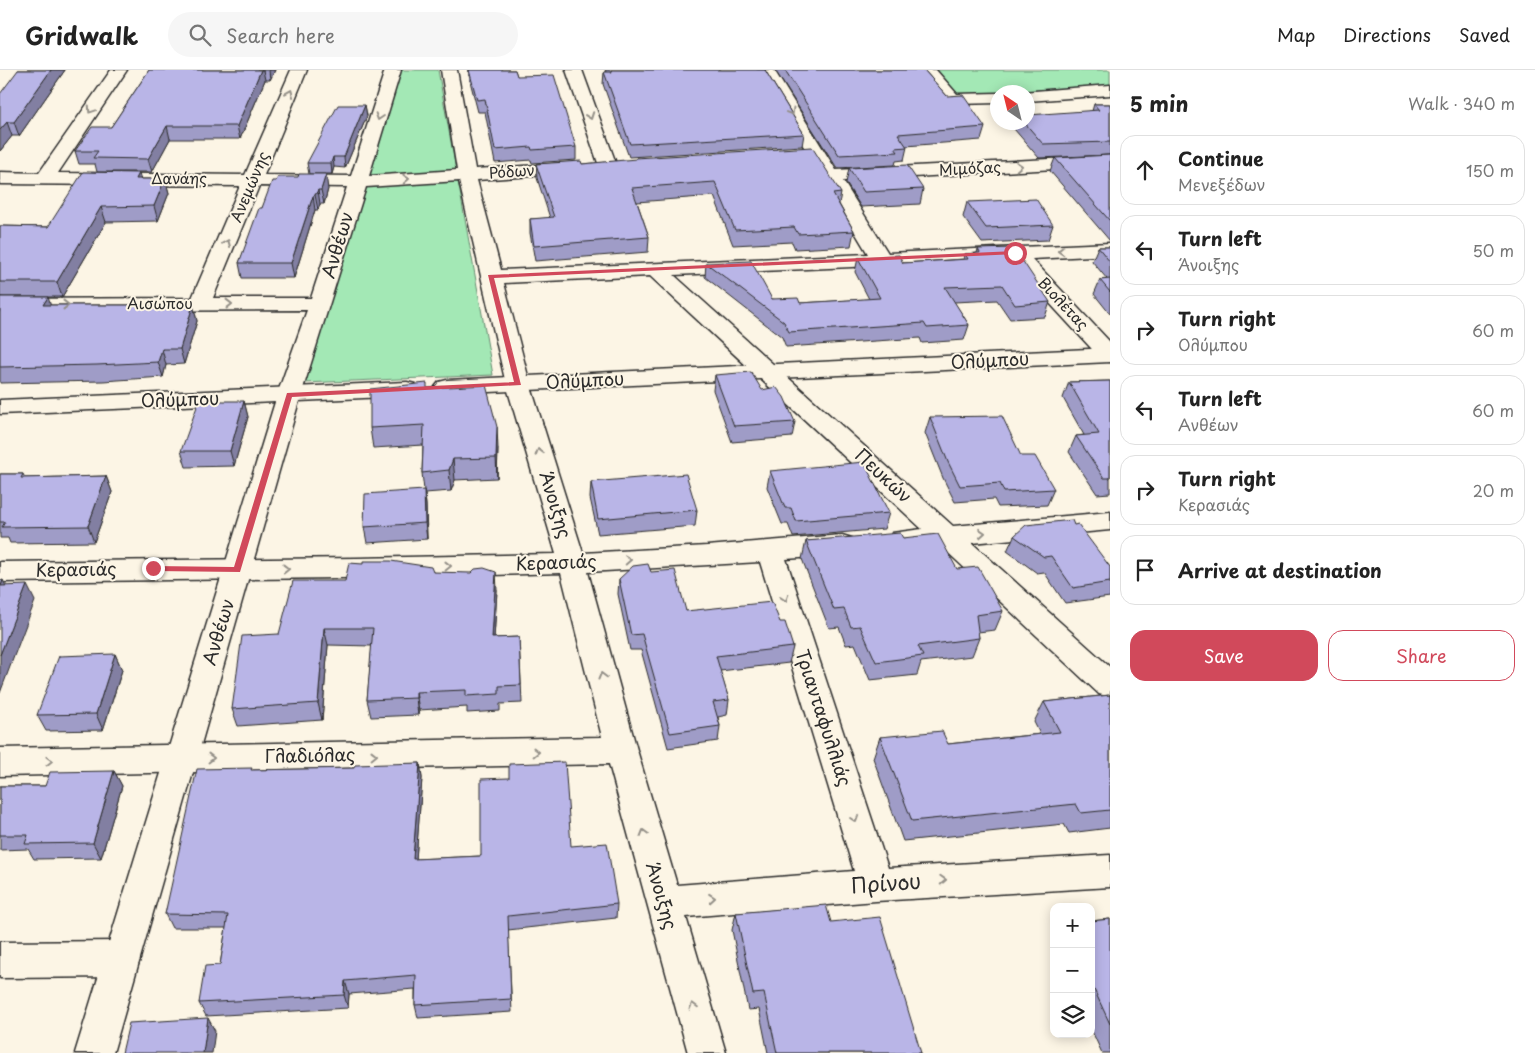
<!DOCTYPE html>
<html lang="en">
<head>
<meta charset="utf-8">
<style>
  :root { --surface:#fff; --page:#f6f6f6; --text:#222; --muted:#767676; --line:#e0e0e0; --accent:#d1495b }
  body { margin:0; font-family:"Playpen Sans",sans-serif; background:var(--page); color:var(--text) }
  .controls { position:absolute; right:15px; bottom:15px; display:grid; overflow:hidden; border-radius:10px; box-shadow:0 2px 12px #0003 }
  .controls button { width:45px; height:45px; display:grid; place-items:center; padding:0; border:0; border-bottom:1px solid var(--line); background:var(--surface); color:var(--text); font:25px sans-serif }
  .compass { position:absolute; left:990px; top:15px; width:45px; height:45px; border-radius:50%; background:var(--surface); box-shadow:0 2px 12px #0003; rotate:325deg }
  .stop { position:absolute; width:15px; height:15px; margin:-11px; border:4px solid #d1495b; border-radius:50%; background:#fff }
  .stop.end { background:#d1495b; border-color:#fff; box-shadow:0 1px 5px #0008 }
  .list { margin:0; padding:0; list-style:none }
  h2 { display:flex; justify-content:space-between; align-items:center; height:65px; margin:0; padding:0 20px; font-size:21px }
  h2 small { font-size:16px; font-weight:400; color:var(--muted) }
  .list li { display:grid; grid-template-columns:32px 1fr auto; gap:15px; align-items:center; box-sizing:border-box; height:70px; margin:0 10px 10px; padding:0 10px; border:1px solid var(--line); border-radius:15px }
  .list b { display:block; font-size:19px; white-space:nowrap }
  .list p { margin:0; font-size:16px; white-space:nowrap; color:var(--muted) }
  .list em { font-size:16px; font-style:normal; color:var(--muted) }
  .actions { display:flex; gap:10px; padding:15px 20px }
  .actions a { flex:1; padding:11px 0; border:1px solid var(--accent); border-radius:15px; text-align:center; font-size:18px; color:var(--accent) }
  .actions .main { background:var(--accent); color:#fff }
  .icon { flex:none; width:28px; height:28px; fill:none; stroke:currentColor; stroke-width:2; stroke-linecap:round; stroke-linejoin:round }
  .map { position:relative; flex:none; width:1110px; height:983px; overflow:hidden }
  header { display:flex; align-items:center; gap:30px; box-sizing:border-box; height:70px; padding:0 25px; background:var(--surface); border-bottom:1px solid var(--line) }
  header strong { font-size:24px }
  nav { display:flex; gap:28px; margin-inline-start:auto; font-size:18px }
  .search { width:350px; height:45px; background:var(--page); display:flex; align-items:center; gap:12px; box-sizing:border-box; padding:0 18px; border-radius:28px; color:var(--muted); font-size:19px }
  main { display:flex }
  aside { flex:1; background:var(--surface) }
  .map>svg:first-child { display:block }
</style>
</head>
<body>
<header>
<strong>Gridwalk</strong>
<div class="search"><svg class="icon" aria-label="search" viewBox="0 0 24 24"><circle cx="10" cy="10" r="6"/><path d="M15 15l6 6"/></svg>Search here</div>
<nav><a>Map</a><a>Directions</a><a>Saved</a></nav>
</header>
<main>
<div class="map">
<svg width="1110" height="983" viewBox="0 0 1110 983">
  <rect width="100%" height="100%" fill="#fcf5e5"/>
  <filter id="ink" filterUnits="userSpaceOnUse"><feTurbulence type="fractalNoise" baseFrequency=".02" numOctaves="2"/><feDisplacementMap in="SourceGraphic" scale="10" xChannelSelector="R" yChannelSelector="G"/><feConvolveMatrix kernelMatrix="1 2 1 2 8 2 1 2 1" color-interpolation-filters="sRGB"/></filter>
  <g filter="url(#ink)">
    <g fill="#a3e8b5" stroke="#678a70">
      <path d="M400,0H438L493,305L305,313Z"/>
      <path d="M930,0H1110V16L953,25Z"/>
    </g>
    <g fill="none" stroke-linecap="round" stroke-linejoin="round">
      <defs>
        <g id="minor">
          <path d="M111,0H127L58,103L245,105L291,0H307L264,105L351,106L385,0H401L369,106L457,100L441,0H457L475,99L573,93L579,94L582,98L579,102L573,103L477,110L501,200L868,184L758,0H774L836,100L1110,86V96L843,111L888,183L1110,173V185L1032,189L1110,272V292L1102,290L1010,190L674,205L953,456L1110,442V460L972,473L1110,597V627L1099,624L941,476L902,480L892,477L889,470L892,463L922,459L650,206L504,213L530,314L583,483L707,476L842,465L852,468L856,475L852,482L842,485L786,489L888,798L1110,785V817L876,831L686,847L726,983H688L609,694L0,706V678L602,667L561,503L429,507L0,512V492L357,488L556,484L506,314L459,111L366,117L301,325L297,330L289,332L281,330L277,325L307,240L0,241V229L192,228L240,116L0,114V102L39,103ZM259,116L347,117L311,228H213ZM760,492L854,801L677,815L637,680L588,502Z"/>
          <path d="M566,0H582L617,96L614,100L608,101L602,100L599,96Z"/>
          <path d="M920,0H936L957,24L998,23V33L956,34L944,31Z"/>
          <path d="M1110,15V25L1028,31V22H1022Z"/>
          <path d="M122,871L135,876L140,889L135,902L122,907L0,908V872Z"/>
        </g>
        <g id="tertiary">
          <path d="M1110,278V292L447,324L439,322L435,317L439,312L447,310Z"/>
          <path d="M407,312L415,314L419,319L415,324L407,326L299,331L113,983H75L275,332L0,344V330Z"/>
        </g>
      </defs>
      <use href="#minor" stroke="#2b2b2b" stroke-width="3"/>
      <use href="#tertiary" stroke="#2b2b2b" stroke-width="3"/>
      <use href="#minor" fill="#fcf5e5" fill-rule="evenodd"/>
      <use href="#tertiary" fill="#fcf5e5" fill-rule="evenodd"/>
    </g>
    <g fill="#9f9cc7" stroke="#2b2b2b">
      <path d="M18,0H65L19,66H12L0,81Z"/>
      <path d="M149,0H275L270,10H265L240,69H170L152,102H97L95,94H79L75,81L111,57Z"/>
      <path d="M468,0H515L517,6L576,77V90L532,93L531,90L495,93L485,42H478L471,15Z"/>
      <path d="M605,0H765L804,64L802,76L629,87L603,14L604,2H606Z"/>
      <path d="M775,0H924L947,26L985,57L981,70L906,76L907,77L904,90L896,91L895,95L837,98Z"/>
      <path d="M1094,34H1110V85L1039,88L1014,59L1016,52H1028L1092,41Z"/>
      <path d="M365,35L367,46L345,98L334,97L332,104H309L307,93Z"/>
      <path d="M1110,85V171L1050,101L1055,88Z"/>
      <path d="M636,88L841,123L839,134L854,161L851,176L795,179L792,172L733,175L714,126L637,132L649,167L648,182L535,191L530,163V149L550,148L537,108L536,94H582L636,90Z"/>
      <path d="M849,98L923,119L920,134L861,137L846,113Z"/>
      <path d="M141,109H165L169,123L158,151L106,152L62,227H1L51,235H193L197,251L184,294L166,295L163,307L103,311L0,313V156L48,157Z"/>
      <path d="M276,111L328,119L324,134H320L318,140H315L294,208H242L239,193L262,138Z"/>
      <path d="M967,132L1053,155L1048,170L982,173L963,147Z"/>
      <path d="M1098,177H1110V244L1094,224L1100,210L1107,209L1092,191Z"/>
      <path d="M978,179L1050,232L1045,247L1010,249L997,230L954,232L969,255L964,270L922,273L920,268L786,277L782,267L705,207L706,193L772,229L800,233L869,229L855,202L858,188L903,193L964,189L965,184L977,183Z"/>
      <path d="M715,305L795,352L792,367L732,372L713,320Z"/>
      <path d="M1110,311V423L1097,424L1069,382L1076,366L1084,365L1063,328L1069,312Z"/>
      <path d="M427,318L498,378L497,408L455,410L451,421L425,423L426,435L427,469L367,473L364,457L424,420L422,403L423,375L373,378L370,358Z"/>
      <path d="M244,331L248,347L234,396L186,397L181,381Z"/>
      <path d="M930,347L1021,386L1054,419L1047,435L998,437L994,429L955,432L943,408L925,363Z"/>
      <path d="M770,401L889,443L884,459L793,467L788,454H782L767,417Z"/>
      <path d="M0,404H23L25,408L106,406L112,422L94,472L10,473L8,468H0Z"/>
      <path d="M591,412L697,440L695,456L598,464L590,428Z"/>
      <path d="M1074,455L1110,497V527L1065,533L1044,502L1037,503L1007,481L1014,466Z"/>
      <path d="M903,468L957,499L1003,541L995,560L978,562L979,568L972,586L921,592L917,605L870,610L855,574L846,575L839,557L829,558L802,489L806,471Z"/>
      <path d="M433,502L497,520L494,568L519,567L522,633L500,634V641L467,643V637L419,640L418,645L371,647L367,630L372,576L328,575L322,650L238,656L232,639L279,564L345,511Z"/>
      <path d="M651,502L686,541L780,552L793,577L789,593L720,601L729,630L727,645L718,647L720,656L718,671L668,678L641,580H630L618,524L619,509Z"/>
      <path d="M115,584L122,600L103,660L46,661L37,645Z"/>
      <path d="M1110,625V758L1069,763L1064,754L903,771L873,688L880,667L948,674L1040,664L1034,652L1044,632Z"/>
      <path d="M420,693L422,708L416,789L481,786L571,776L617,834L616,848L508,860L512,942L418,948L415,935V919L349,924L348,938L206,946L199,933L220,895L226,858H172L165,844L253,700L354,698Z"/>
      <path d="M114,701L122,716L101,788L34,789L28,779L0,780V716H45Z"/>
      <path d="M736,843L831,852L921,983H768L759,939L748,940L732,860Z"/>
      <path d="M1110,849V983H1102L1091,959V851Z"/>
    </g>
    <g fill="#827fa2" stroke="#2b2b2b">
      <path d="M51,0H65L19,66L14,52Z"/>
      <path d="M261,0H263L265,10L240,69L237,56Z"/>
      <path d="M269,0H275L270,10Z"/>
      <path d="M365,35L367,46L345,98L344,87Z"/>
      <path d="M7,52L12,66L0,81V60Z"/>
      <path d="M167,56L170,69L152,102L148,89Z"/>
      <path d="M333,87L334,97L332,104L331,93Z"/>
      <path d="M139,103L143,117L136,109Z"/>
      <path d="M326,104L328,119L324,134L321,120Z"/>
      <path d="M165,109L169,123L158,151L154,136Z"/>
      <path d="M318,120L320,134L318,140L315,125Z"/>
      <path d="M313,126L315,140L294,208L291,193Z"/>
      <path d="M101,137L106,152L62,227L57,212Z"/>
      <path d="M48,227L53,243L43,235Z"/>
      <path d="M193,235L197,251L184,294L180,279Z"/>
      <path d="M162,279L166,295L163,307L158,292Z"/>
      <path d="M244,331L248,347L234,396L230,381Z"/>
      <path d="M497,357L498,378L497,408L496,388Z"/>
      <path d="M453,389L455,410L451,421L449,400Z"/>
      <path d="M106,406L112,422L94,472L88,456Z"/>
      <path d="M424,420L426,435L427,469L425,453Z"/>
      <path d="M496,502L497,520L493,586L492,568Z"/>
      <path d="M3,510L11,526L1,516Z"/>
      <path d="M27,515L35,531L0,623V585Z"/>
      <path d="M324,558L328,575L322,650L318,633Z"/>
      <path d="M115,584L122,600L103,660L96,644Z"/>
      <path d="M416,622L419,640L418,645L416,628Z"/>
      <path d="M420,693L422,708L415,804L413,789Z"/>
      <path d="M114,701L122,716L101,788L93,773Z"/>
      <path d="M345,911L349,924L348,938L344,925Z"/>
      <path d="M208,948L215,961L212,983H203Z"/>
    </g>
    <g fill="#b9b5e7" stroke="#2b2b2b">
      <path d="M18,0H51L14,52H7L0,60V24Z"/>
      <path d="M149,0H261L237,56H167L148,89L93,88L98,81H75L92,57H111Z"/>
      <path d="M469,0H515L517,6L554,5L576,77L532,80L531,77L495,80L485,29L477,30Z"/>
      <path d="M611,0H765L804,64L630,74L604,2H612Z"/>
      <path d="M785,0H924L947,26L963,25L985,57L898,64L907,77L895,78L898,82L839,85Z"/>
      <path d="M1094,34H1110V72L1043,74L1024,52H1028V45L1099,40Z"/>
      <path d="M338,35H365L344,87H333L331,93H307Z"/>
      <path d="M812,77L841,123L833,124L854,161L798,164L794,157L735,160L715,112L632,118L649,167L534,176L530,149L554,147L536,94L581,91L582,94L636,89V88Z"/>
      <path d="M1110,85V151L1055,88Z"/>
      <path d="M907,95L923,119L864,122L849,98Z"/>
      <path d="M83,102L139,103L136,109H165L154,136L101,137L57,212H0V156L48,157Z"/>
      <path d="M299,104H326L321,120H318L315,125L313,126L291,193H239L259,138H262L272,111H276L278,107H298Z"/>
      <path d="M1036,129L1053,155L986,158L967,132Z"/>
      <path d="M1098,177H1110V192Z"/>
      <path d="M1014,178L1050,232L1015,235L1002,215L945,217L969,255L927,258L924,253L789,262L784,252L706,193L751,191L772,229L798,228L800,233L880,228L858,188L899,185L903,193L968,189L965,184L980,183L978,179Z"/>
      <path d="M1110,209V222L1100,210Z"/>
      <path d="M0,227H48L43,235H193L180,279H162L158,292L97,295L0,297Z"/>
      <path d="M751,302L762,320L776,317L784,327L795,352L734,356L715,305Z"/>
      <path d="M1110,311V408H1104L1076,366L1099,364L1069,312Z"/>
      <path d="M427,313V318L486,315L497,357L496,388L453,389L449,400L422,403L424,355L370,358V319Z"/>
      <path d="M199,331H244L230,381H181Z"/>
      <path d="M1002,346L1021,386H1035L1054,419L1004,422L1000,413L960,416L948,392L930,347Z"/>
      <path d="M864,392L889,443L796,451L791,438H785L770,401Z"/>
      <path d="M0,404H23L21,408L106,406L88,456L2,457L5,452H0Z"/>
      <path d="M686,404L697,440L598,449L591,412Z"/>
      <path d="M424,420L425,453L364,457L365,424Z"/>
      <path d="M1072,450L1074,455L1078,454L1110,497V512L1073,518L1051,486L1044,487L1014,466L1026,455Z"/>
      <path d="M900,463L903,468L938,464L957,499L978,497L1003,541L976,545L979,568L918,576L923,586L876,592L860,556L851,557L844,539L834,540L806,471Z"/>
      <path d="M363,491H391L431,497L433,502L471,503L475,499L484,498L496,502L492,568L519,567L521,615L499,616V624L466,626V620L416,622V628L367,630L373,558H324L318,633L232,639L242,566L279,564L293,511H345L349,493L363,494Z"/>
      <path d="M648,494L651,502L675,500L686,541L772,532L780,552H785L793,577L716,586L729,630L713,632L720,656L670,663L642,564L631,565L619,509L633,496Z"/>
      <path d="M3,510L1,516L27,515L0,585V511Z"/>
      <path d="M115,584L96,644L37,645L59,586Z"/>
      <path d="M1110,625V740L1081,743L1076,734L912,751L880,667L942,661L948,674L1060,662L1044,632Z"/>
      <path d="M565,692L571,776L607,773L617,834L508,846L511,929L415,935L416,905L345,911L344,925L199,933L205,896L220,895L228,845L165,844L197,699L252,698L251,700L354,698L355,695L420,693L413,789L481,786V709L509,708V694Z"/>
      <path d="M114,701L93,773L25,774L28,765H0V716H45L50,702Z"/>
      <path d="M826,835L831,852L880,847L921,983H777L764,923L753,924L736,843Z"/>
      <path d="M1110,849V954L1091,913V851Z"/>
      <path d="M208,948L203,983H122L129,953Z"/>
    </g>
    <defs><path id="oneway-chevron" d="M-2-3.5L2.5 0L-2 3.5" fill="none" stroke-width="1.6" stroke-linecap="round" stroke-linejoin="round" transform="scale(1.25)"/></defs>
    <g stroke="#949088">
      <use href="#oneway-chevron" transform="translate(290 23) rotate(-67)"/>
      <use href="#oneway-chevron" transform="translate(91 40) rotate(124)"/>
      <use href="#oneway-chevron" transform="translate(791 42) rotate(59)"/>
      <use href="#oneway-chevron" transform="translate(590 46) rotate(70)"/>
      <use href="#oneway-chevron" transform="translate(379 47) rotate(108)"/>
      <use href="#oneway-chevron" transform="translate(1019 96) rotate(-3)"/>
      <use href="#oneway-chevron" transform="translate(406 109) rotate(-3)"/>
      <use href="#oneway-chevron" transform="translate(227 173) rotate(-67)"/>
      <use href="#oneway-chevron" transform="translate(1061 181) rotate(178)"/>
      <use href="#oneway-chevron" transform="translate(229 234)"/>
      <use href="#oneway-chevron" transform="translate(66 235)"/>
      <use href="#oneway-chevron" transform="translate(539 382) rotate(-107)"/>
      <use href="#oneway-chevron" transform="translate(982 463) rotate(-5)"/>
      <use href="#oneway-chevron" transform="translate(628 490) rotate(-3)"/>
      <use href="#oneway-chevron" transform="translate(448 496) rotate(-1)"/>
      <use href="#oneway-chevron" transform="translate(286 499) rotate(-1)"/>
      <use href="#oneway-chevron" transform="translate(785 528) rotate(72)"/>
      <use href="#oneway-chevron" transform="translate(602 606) rotate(-105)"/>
      <use href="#oneway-chevron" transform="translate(536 682) rotate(-1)"/>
      <use href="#oneway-chevron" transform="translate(374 685) rotate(-1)"/>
      <use href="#oneway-chevron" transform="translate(211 688) rotate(-1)"/>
      <use href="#oneway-chevron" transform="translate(49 691) rotate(-1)"/>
      <use href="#oneway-chevron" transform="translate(855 749) rotate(72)"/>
      <use href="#oneway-chevron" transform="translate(644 763) rotate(-106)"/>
      <use href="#oneway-chevron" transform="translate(943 810) rotate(-3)"/>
      <use href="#oneway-chevron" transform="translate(712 828) rotate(-5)"/>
      <use href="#oneway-chevron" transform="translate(693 936) rotate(-106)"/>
    </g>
  </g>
  <path fill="#d1495b" d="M1015,181L1017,184L494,208L521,315L292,327L240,502L153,501L149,498L153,496L234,497L287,323L514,312L488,205Z"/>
  <g text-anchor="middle" stroke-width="4" stroke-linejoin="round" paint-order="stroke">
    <g font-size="15" fill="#2b2b2b" stroke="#fcf5e5">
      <text transform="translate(970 99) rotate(-3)" y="5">Μιμόζας</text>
      <text transform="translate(512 102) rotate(-4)" y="5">Ρόδων</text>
      <text x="179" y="114">Δανάης</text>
      <text transform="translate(250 117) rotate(-67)" y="5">Ανεμώνης</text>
      <text x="160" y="239">Αισώπου</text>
      <text transform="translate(1063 234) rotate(47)" y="5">Βιολέτας</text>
    </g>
    <g font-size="18" fill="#2b2b2b" stroke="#fcf5e5">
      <text transform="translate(338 175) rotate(-73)" y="6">Ανθέων</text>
      <text transform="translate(990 291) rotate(-3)" y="6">Ολύμπου</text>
      <text transform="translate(585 311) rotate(-3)" y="6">Ολύμπου</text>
      <text transform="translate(180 330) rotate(-2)" y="6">Ολύμπου</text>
      <text transform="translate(883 406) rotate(43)" y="6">Πευκών</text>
      <text transform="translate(555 435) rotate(73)" y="6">Άνοιξης</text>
      <text transform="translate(556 493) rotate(-2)" y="6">Κερασιάς</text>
      <text transform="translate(76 500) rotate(-1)" y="6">Κερασιάς</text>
      <text transform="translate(219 562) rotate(-73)" y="6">Ανθέων</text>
      <text transform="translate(823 648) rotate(72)" y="6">Τριανταφυλλιάς</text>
      <text transform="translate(310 686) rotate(-1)" y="6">Γλαδιόλας</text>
      <text transform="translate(661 826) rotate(74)" y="6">Άνοιξης</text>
    </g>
    <g font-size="21" fill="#2b2b2b" stroke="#fcf5e5">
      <text transform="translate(886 814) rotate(-4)" y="7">Πρίνου</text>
    </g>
  </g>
</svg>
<div class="controls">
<button>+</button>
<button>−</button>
<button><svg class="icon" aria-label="layers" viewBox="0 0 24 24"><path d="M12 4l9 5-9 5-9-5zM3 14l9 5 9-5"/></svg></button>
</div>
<svg class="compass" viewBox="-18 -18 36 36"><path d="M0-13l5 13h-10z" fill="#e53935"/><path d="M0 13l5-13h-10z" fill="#767676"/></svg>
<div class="stop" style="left:1015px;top:183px"></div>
<div class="stop end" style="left:153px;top:498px"></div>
</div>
<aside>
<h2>5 min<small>Walk · 340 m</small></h2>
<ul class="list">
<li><svg class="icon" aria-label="ahead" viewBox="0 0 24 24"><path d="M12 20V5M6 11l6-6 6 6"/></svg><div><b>Continue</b><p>Μενεξέδων</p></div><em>150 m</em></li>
<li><svg class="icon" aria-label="left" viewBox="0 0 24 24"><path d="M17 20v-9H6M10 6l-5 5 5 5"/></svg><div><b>Turn left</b><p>Άνοιξης</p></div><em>50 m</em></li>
<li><svg class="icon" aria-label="right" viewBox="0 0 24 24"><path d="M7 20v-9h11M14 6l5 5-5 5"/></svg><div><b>Turn right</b><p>Ολύμπου</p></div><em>60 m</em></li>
<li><svg class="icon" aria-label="left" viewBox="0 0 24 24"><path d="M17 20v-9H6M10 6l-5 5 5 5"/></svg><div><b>Turn left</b><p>Ανθέων</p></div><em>60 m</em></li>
<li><svg class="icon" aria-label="right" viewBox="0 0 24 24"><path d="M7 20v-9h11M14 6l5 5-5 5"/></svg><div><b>Turn right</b><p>Κερασιάς</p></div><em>20 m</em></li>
<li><svg class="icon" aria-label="arrive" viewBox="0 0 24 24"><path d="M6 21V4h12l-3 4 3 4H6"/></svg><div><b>Arrive at destination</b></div></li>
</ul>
<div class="actions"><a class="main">Save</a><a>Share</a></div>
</aside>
</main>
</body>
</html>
